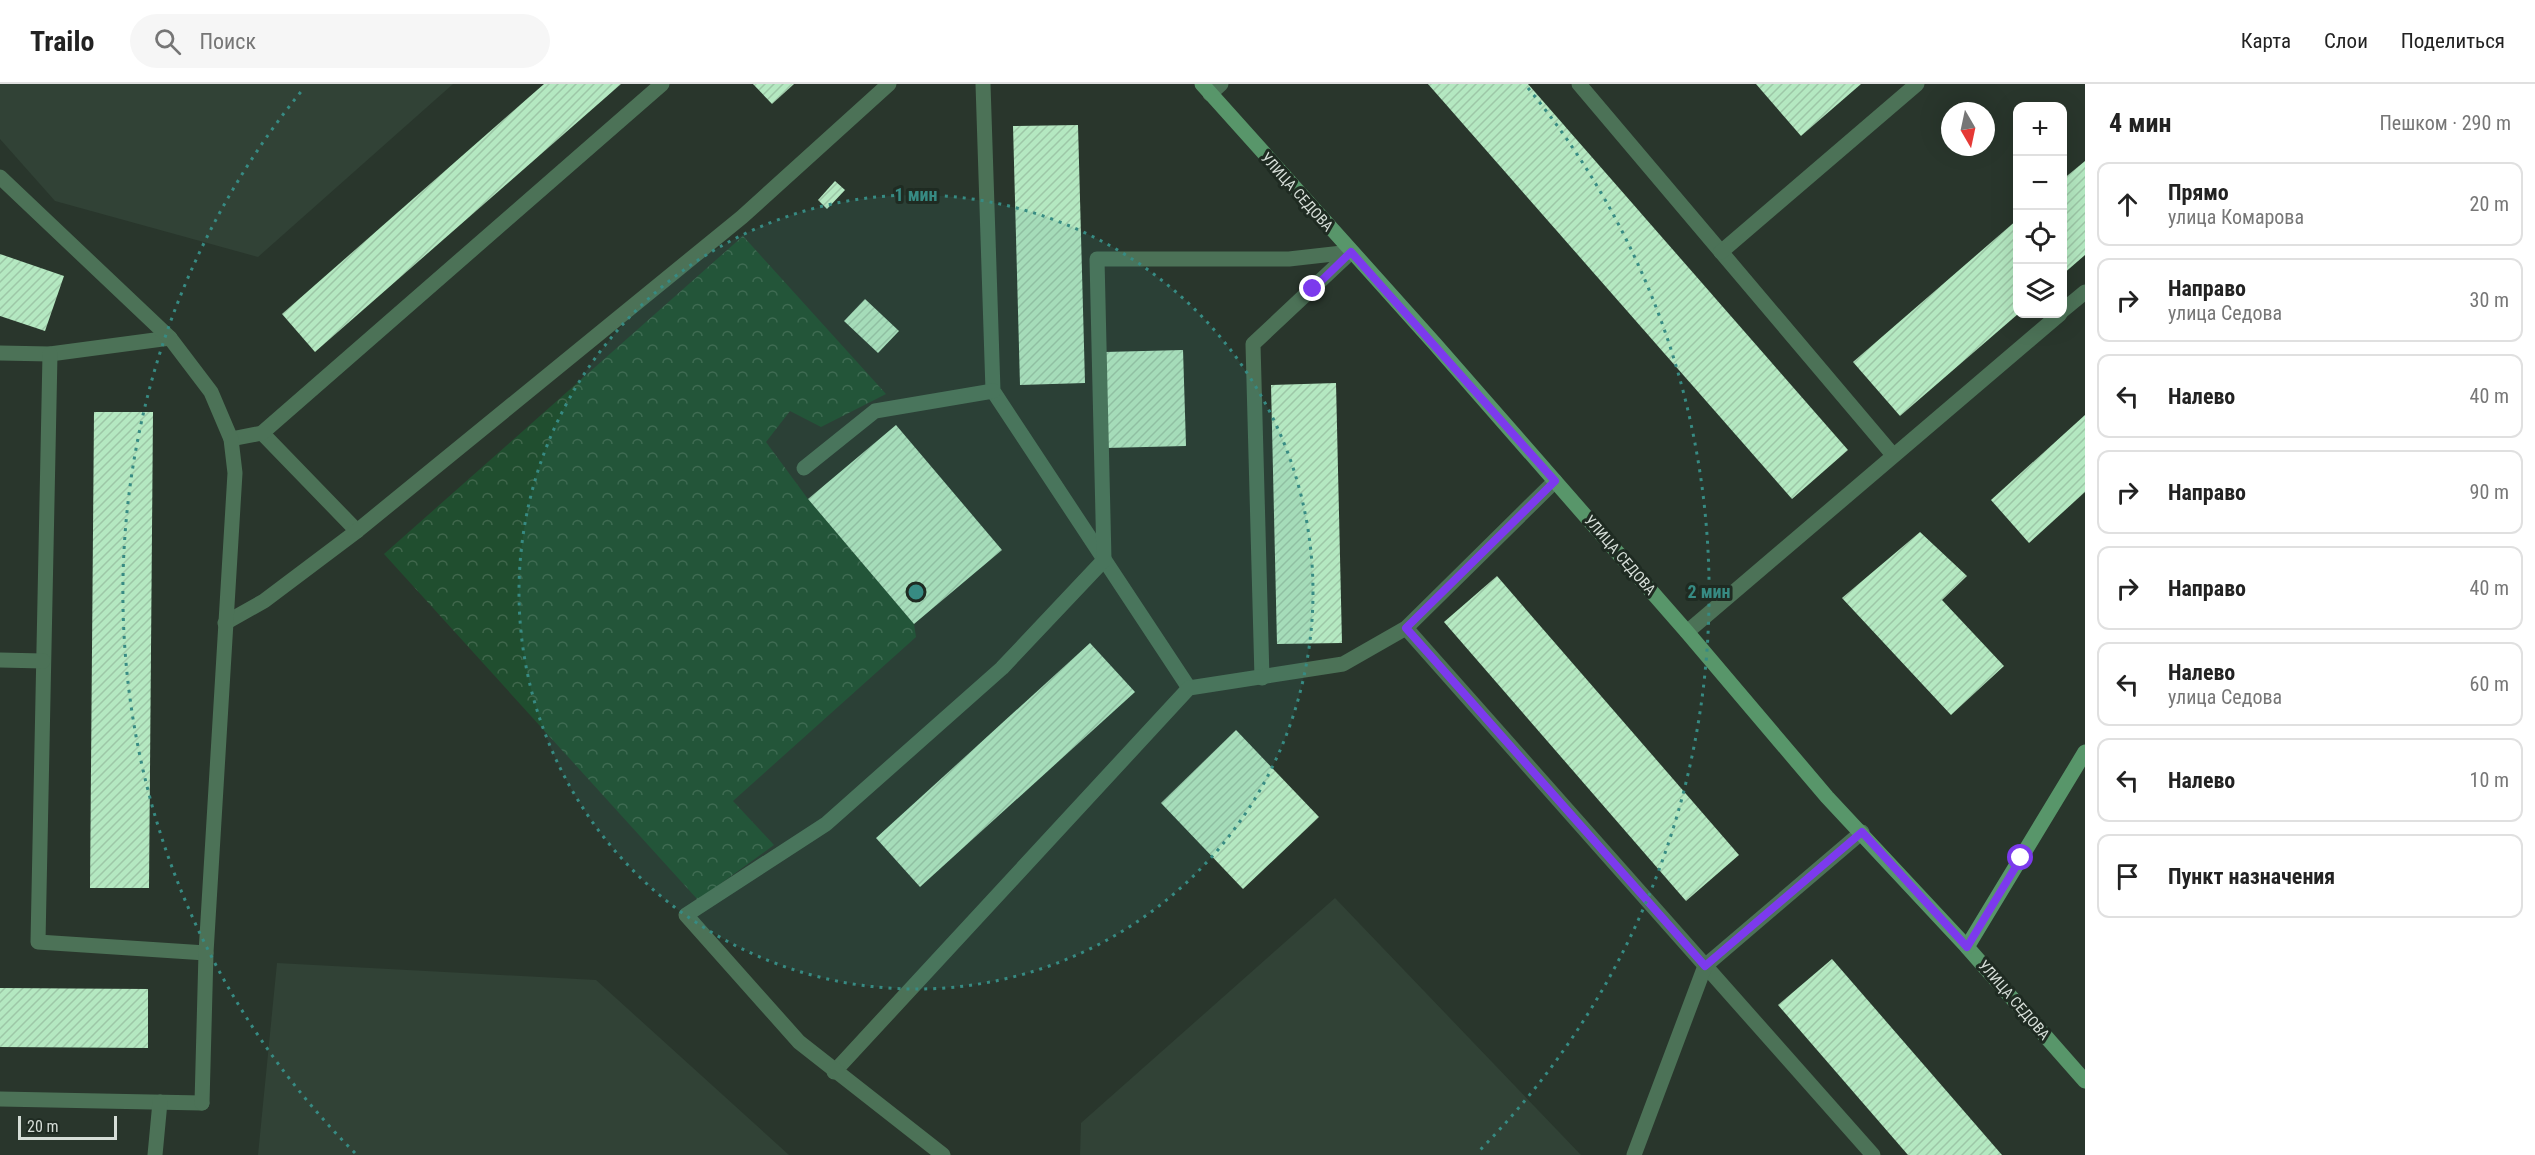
<!DOCTYPE html>
<html lang="ru">
<head>
<meta charset="utf-8">
<style>
  :root { --surface:#fff; --page:#f6f6f6; --text:#222; --muted:#767676; --line:#e0e0e0 }
  body { margin:0; font-family:"Roboto Condensed",sans-serif; background:var(--page); color:var(--text) }
  .controls { position:absolute; right:18px; top:18px; display:grid; overflow:hidden; border-radius:12px; box-shadow:0 6px 24px #0002 }
  .controls button { width:54px; height:54px; display:grid; place-items:center; padding:0; border:0; border-bottom:2px solid var(--line); background:var(--surface); color:var(--text); font:30px sans-serif }
  .compass { position:absolute; left:1941px; top:18px; width:54px; height:54px; border-radius:50%; background:var(--surface); box-shadow:0 6px 24px #0002; rotate:171deg }
  .scale { position:absolute; left:18px; bottom:15px; width:99px; box-sizing:border-box; padding-left:6px; border:3px solid #d6ded8; border-top:0; font-size:16px; line-height:21px; white-space:nowrap; color:#d6ded8; -webkit-text-stroke:4px #1f2b22; paint-order:stroke }
  .stop { position:absolute; width:18px; height:18px; margin:-14px; border:4px solid #7c3aed; border-radius:50%; background:#fff }
  .stop.end { background:#7c3aed; border-color:#fff; box-shadow:0 2px 6px #0008 }
  .list { margin:0; padding:0; list-style:none }
  h2 { display:flex; justify-content:space-between; align-items:center; height:78px; margin:0; padding:0 24px; font-size:26px }
  h2 small { font-size:20px; font-weight:400; color:var(--muted) }
  .list li { display:grid; grid-template-columns:39px 1fr auto; gap:18px; align-items:center; box-sizing:border-box; height:84px; margin:0 12px 12px; padding:0 12px; border:2px solid var(--line); border-radius:12px }
  .list b { display:block; font-size:22px; white-space:nowrap }
  .list p { margin:0; font-size:20px; white-space:nowrap; color:var(--muted) }
  .list em { font-size:20px; font-style:normal; color:var(--muted) }
  .icon { flex:none; width:33px; height:33px; fill:none; stroke:currentColor; stroke-width:2; stroke-linecap:round; stroke-linejoin:round }
  .map { position:relative; flex:none; width:2085px; height:1071px; overflow:hidden }
  header { display:flex; align-items:center; gap:36px; box-sizing:border-box; height:84px; padding:0 30px; background:var(--surface); border-bottom:2px solid var(--line) }
  header strong { font-size:28px }
  nav { display:flex; gap:33px; margin-inline-start:auto; font-size:21px }
  .search { width:420px; height:54px; background:var(--page); display:flex; align-items:center; gap:15px; box-sizing:border-box; padding:0 21px; border-radius:33px; color:var(--muted); font-size:22px }
  main { display:flex }
  aside { flex:1; background:var(--surface) }
  .map>svg:first-child { display:block }
</style>
</head>
<body>
<header>
<strong>Trailo</strong>
<div class="search"><svg class="icon" aria-label="search" viewBox="0 0 24 24"><circle cx="10" cy="10" r="6"/><path d="M15 15l6 6"/></svg>Поиск</div>
<nav><a>Карта</a><a>Слои</a><a>Поделиться</a></nav>
</header>
<main>
<div class="map">
<svg width="2085" height="1071" viewBox="0 0 2085 1071">
  <defs>
    <pattern id="park-crowns" width="20" height="18" patternUnits="userSpaceOnUse" patternTransform="scale(1.5)"><rect width="20" height="18" fill="#204e2f"/><path d="M2 6a3 3 0 1 1 6 0M12 15a3 3 0 1 1 6 0" fill="none" stroke="#40674c"/></pattern>
    <pattern id="building-hatch" width="6" height="6" patternUnits="userSpaceOnUse" patternTransform="scale(1.5)"><rect width="6" height="6" fill="#b4e8c1"/><path d="M-1 1l2-2M0 6l6-6M5 7l2-2" fill="none" stroke="#9dc7a7"/></pattern>
  </defs>
  <rect width="100%" height="100%" fill="#29362c"/>
  <g fill="#314236">
    <path d="M0,0H453L258,173L55,117L0,55Z"/>
    <path d="M1335,814L1581,1071H1080L1081,1039Z"/>
    <path d="M277,879L596,896L789,1071H258Z"/>
  </g>
  <path fill="url(#park-crowns)" d="M743,152L886,310L821,343L790,327L766,358L808,415L914,540L916,553L733,717L774,761L698,816L384,470Z"/>
  <g fill="url(#building-hatch)">
    <path d="M544,0H621L315,268L282,230Z"/>
    <path d="M753,0H794L772,20Z"/>
    <path d="M1428,0H1528L1848,366L1792,415Z"/>
    <path d="M1756,0H1861L1801,52Z"/>
    <path d="M1078,41L1085,299L1020,301L1013,42Z"/>
    <path d="M2085,77V171L2062,191V96Z"/>
    <path d="M835,97L845,106L827,125L818,116Z"/>
    <path d="M2018,135V230L1900,332L1853,278Z"/>
    <path d="M0,170L64,192L45,247L0,232Z"/>
    <path d="M865,215L899,247L878,269L844,237Z"/>
    <path d="M1183,266L1186,362L1106,364L1104,268Z"/>
    <path d="M1336,299L1342,559L1277,560L1271,301Z"/>
    <path d="M94,328H153L149,804H90Z"/>
    <path d="M2085,331V408L2029,459L1991,416Z"/>
    <path d="M896,341L1002,466L914,540L808,415Z"/>
    <path d="M1920,448L1967,492L1942,516L2004,582L1951,631L1842,514Z"/>
    <path d="M1497,492L1739,771L1686,817L1444,538Z"/>
    <path d="M1090,559L1135,608L920,803L876,754Z"/>
    <path d="M1236,646L1319,733L1243,805L1161,719Z"/>
    <path d="M1832,875L2002,1071H1908L1778,921Z"/>
    <path d="M0,904L148,905V964L0,963Z"/>
  </g>
  <g fill="none" stroke-linecap="round" stroke-linejoin="round">
    <g stroke="#4c7257" stroke-width="15">
      <path d="M983,0L993,307L1189,604"/>
      <path d="M1579,0L1893,371"/>
      <path d="M1210,10L1221,0"/>
      <path d="M1721,168L1917,0"/>
      <path d="M2062,227L2085,208"/>
      <path d="M0,269L50,270L170,254"/>
      <path d="M50,270L38,858L206,869"/>
      <path d="M262,349L357,447"/>
      <path d="M231,355L262,349L662,0"/>
      <path d="M804,384L875,327L993,307"/>
      <path d="M225,539L264,517L357,447L742,133L889,0"/>
      <path d="M1406,544L1873,1071"/>
      <path d="M1687,548L2060,230"/>
      <path d="M0,576L43,577"/>
      <path d="M1262,594L1253,260L1351,168"/>
      <path d="M834,988L1189,604L1343,580L1406,544L1555,397"/>
      <path d="M0,1015L202,1019"/>
      <path d="M155,1071L160,1018"/>
      <path d="M943,1071L799,958L686,831L826,740L1002,584L1104,476L1097,175H1289L1351,168"/>
      <path d="M1634,1071L1705,882L1862,748"/>
    </g>
    <path stroke="#4c7257" stroke-width="15" d="M0,93L170,254L211,308L231,355L235,389L206,869L202,1019"/>
    <g stroke="#58966a" stroke-width="15">
      <path d="M1202,0L1435,260L1687,548L1827,713L1967,863L2085,997"/>
      <path d="M1967,863L2085,668"/>
    </g>
  </g>
  <g fill="none" stroke-linecap="round" stroke-linejoin="round">
    <path stroke="#7c3aed" stroke-width="8" d="M1313,205L1351,168L1555,397L1406,544L1705,882L1862,748L1967,863L2021,774"/>
  </g>
  <circle cx="916" cy="508" r="397" fill="#378b83" fill-opacity=".12"/>
  <g fill="none" stroke="#378b83" stroke-width="3" stroke-dasharray="3 6">
    <circle cx="916" cy="508" r="397"/>
    <path d="M355 1069A793 793 0 0 1 304 4M1528 4A793 793 0 0 1 1477 1069"/>
  </g>
  <g text-anchor="middle" stroke-width="6" stroke-linejoin="round" paint-order="stroke">
    <g font-size="15" fill="#d6ded8" stroke="#1f2b22">
      <text transform="translate(1297 108) rotate(48)" y="5">УЛИЦА СЕДОВА</text>
      <text transform="translate(1620 471) rotate(49)" y="5">УЛИЦА СЕДОВА</text>
      <text transform="translate(2014 916) rotate(49)" y="5">УЛИЦА СЕДОВА</text>
    </g>
  </g>
  <circle cx="916" cy="508" r="9" fill="#378b83" stroke="#1f2b22" stroke-width="3"/>
  <g font-size="18" text-anchor="middle" font-weight="bold" fill="#378b83" stroke="#1f2b22" stroke-width="6" stroke-linejoin="round" paint-order="stroke">
    <text x="916" y="117">1 мин</text>
    <text x="1709" y="514">2 мин</text>
  </g>
</svg>
<div class="controls">
<button>+</button>
<button>−</button>
<button><svg class="icon" aria-label="locate" viewBox="0 0 24 24"><circle cx="12" cy="12" r="6"/><path d="M12 2v4M12 18v4M2 12h4M18 12h4"/></svg></button>
<button><svg class="icon" aria-label="layers" viewBox="0 0 24 24"><path d="M12 4l9 5-9 5-9-5zM3 14l9 5 9-5"/></svg></button>
</div>
<svg class="compass" viewBox="-18 -18 36 36"><path d="M0-13l5 13h-10z" fill="#e53935"/><path d="M0 13l5-13h-10z" fill="#767676"/></svg>
<div class="scale">20 m</div>
<div class="stop" style="left:2021px;top:774px"></div>
<div class="stop end" style="left:1313px;top:205px"></div>
</div>
<aside>
<h2>4 мин<small>Пешком · 290 m</small></h2>
<ul class="list">
<li><svg class="icon" aria-label="ahead" viewBox="0 0 24 24"><path d="M12 20V5M6 11l6-6 6 6"/></svg><div><b>Прямо</b><p>улица Комарова</p></div><em>20 m</em></li>
<li><svg class="icon" aria-label="right" viewBox="0 0 24 24"><path d="M7 20v-9h11M14 6l5 5-5 5"/></svg><div><b>Направо</b><p>улица Седова</p></div><em>30 m</em></li>
<li><svg class="icon" aria-label="left" viewBox="0 0 24 24"><path d="M17 20v-9H6M10 6l-5 5 5 5"/></svg><div><b>Налево</b></div><em>40 m</em></li>
<li><svg class="icon" aria-label="right" viewBox="0 0 24 24"><path d="M7 20v-9h11M14 6l5 5-5 5"/></svg><div><b>Направо</b></div><em>90 m</em></li>
<li><svg class="icon" aria-label="right" viewBox="0 0 24 24"><path d="M7 20v-9h11M14 6l5 5-5 5"/></svg><div><b>Направо</b></div><em>40 m</em></li>
<li><svg class="icon" aria-label="left" viewBox="0 0 24 24"><path d="M17 20v-9H6M10 6l-5 5 5 5"/></svg><div><b>Налево</b><p>улица Седова</p></div><em>60 m</em></li>
<li><svg class="icon" aria-label="left" viewBox="0 0 24 24"><path d="M17 20v-9H6M10 6l-5 5 5 5"/></svg><div><b>Налево</b></div><em>10 m</em></li>
<li><svg class="icon" aria-label="arrive" viewBox="0 0 24 24"><path d="M6 21V4h12l-3 4 3 4H6"/></svg><div><b>Пункт назначения</b></div></li>
</ul>
</aside>
</main>
</body>
</html>
